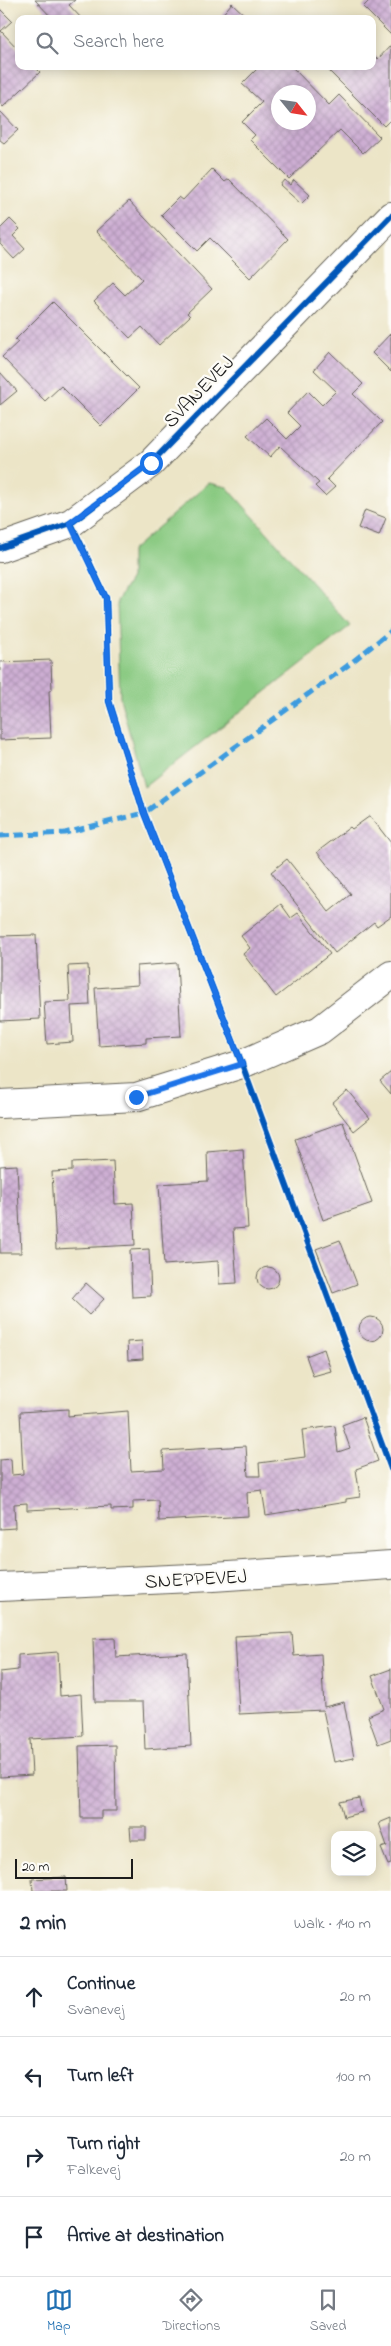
<!DOCTYPE html>
<html lang="en">
<head>
<meta charset="utf-8">
<style>
  :root { --surface:#fff; --page:#f6f6f7; --text:#1f2937; --muted:#747a83; --line:#e0e1e3; --accent:#1f6fb2 }
  body { margin:0; font-family:"Indie Flower",sans-serif; background:var(--page); color:var(--text) }
  .controls { position:absolute; right:15px; bottom:15px; display:grid; overflow:hidden; border-radius:10px; box-shadow:0 2px 12px #0003 }
  .controls button { width:45px; height:45px; display:grid; place-items:center; padding:0; border:0; border-bottom:1px solid var(--line); background:var(--surface); color:var(--text); font:25px sans-serif }
  .compass { position:absolute; left:271px; top:85px; width:45px; height:45px; border-radius:50%; background:var(--surface); box-shadow:0 2px 12px #0003; rotate:120deg }
  .scale { position:absolute; left:15px; bottom:12px; width:118px; box-sizing:border-box; padding-left:5px; border:2px solid #1c1c1c; border-top:0; font-size:14px; line-height:18px; white-space:nowrap; color:#1c1c1c; -webkit-text-stroke:4px #fdfcf7; paint-order:stroke }
  .stop { position:absolute; width:15px; height:15px; margin:-11px; border:4px solid #1a73e8; border-radius:50%; background:#fff }
  .stop.end { background:#1a73e8; border-color:#fff; box-shadow:0 1px 5px #0008 }
  .list { margin:0; padding:0; list-style:none }
  h2 { display:flex; justify-content:space-between; align-items:center; height:65px; margin:0; padding:0 20px; font-size:21px }
  h2 small { font-size:16px; font-weight:400; color:var(--muted) }
  .list li { display:grid; grid-template-columns:32px 1fr auto; gap:15px; align-items:center; box-sizing:border-box; height:80px; padding:0 20px; border-top:1px solid var(--line) }
  .list b { display:block; font-size:19px; white-space:nowrap }
  .list p { margin:0; font-size:16px; white-space:nowrap; color:var(--muted) }
  .list em { font-size:16px; font-style:normal; color:var(--muted) }
  .icon { flex:none; width:28px; height:28px; fill:none; stroke:currentColor; stroke-width:2; stroke-linecap:round; stroke-linejoin:round }
  .map { position:relative; flex:none; width:391px; height:1891px; overflow:hidden }
  .search { position:absolute; background:var(--surface); box-shadow:0 2px 12px #0003; left:15px; right:15px; top:15px; height:55px; display:flex; align-items:center; gap:12px; box-sizing:border-box; padding:0 18px; border-radius:10px; color:var(--muted); font-size:19px }
  .sheet { height:385px; background:var(--surface) }
  nav { display:flex; justify-content:space-around; align-items:center; box-sizing:border-box; height:70px; border-top:1px solid var(--line); background:var(--surface); font-size:14px; color:var(--muted) }
  nav a { display:grid; justify-items:center; gap:2px }
  nav .on { color:var(--accent) }
  .map>svg:first-child { display:block }
</style>
</head>
<body>
<div class="map">
<svg width="391" height="1891" viewBox="0 0 391 1891">
  <defs>
    <pattern id="building-cross-hatch" width="8" height="8" patternUnits="userSpaceOnUse" patternTransform="scale(1.25)"><rect width="8" height="8" fill="#cdaed3"/><path d="M0 0l8 8M0 8l8-8" fill="none" stroke="#af95b5"/></pattern>
  </defs>
  <rect width="100%" height="100%" fill="#fdfcf7"/>
  <filter id="ink" filterUnits="userSpaceOnUse"><feTurbulence type="fractalNoise" baseFrequency=".02" numOctaves="2"/><feDisplacementMap in="SourceGraphic" scale="10" xChannelSelector="R" yChannelSelector="G"/><feConvolveMatrix kernelMatrix="1 2 1 2 8 2 1 2 1" color-interpolation-filters="sRGB"/></filter>
  <filter id="wash" filterUnits="userSpaceOnUse"><feTurbulence type="fractalNoise" baseFrequency=".0096" numOctaves="4" result="noise"/><feDisplacementMap in="SourceGraphic" scale="20" xChannelSelector="R" yChannelSelector="G"/><feGaussianBlur stdDeviation="1.12" result="paint"/><feColorMatrix in="noise" values="0 0 0 0 0 0 0 0 0 0 0 0 0 0 0 0 0 1.4 0 .05"/><feComposite in="paint" operator="in"/></filter>
  <g filter="url(#wash)">
    <rect width="100%" height="100%" fill="#ece5c7"/>
    <path fill="#88c980" stroke="#52724e" d="M209,483L227,487L350,626L144,787L120,698L117,601L131,578V551Z"/>
    <g id="blocks">
      <g fill="url(#building-cross-hatch)" fill-rule="evenodd">
        <path d="M35,0H75L69,5L82,19H53Z"/>
        <path d="M370,0H391V35L363,7Z"/>
        <path d="M232,3L248,18L247,19H224L221,16Z"/>
        <path d="M0,9L12,21L1,31L19,50V66H34L40,72L3,107L0,103Z"/>
        <path d="M391,45V119L384,126L324,66H372V53L378,59Z"/>
        <path d="M260,66H291L329,105L339,95L380,137L363,153L340,130L289,179L250,140L255,135L242,122L262,102L242,84ZM278,92H308V122H278Z"/>
        <path d="M0,111L18,130L4,143L0,140Z"/>
        <path d="M212,169L225,182L229,179L288,239L250,278L210,238L197,251L161,215L179,197L183,200Z"/>
        <path d="M284,180L290,185L294,180L310,195L301,204L280,185Z"/>
        <path d="M129,201L212,289L187,313L190,316L159,345L142,327L130,338L94,301L113,283L125,295L142,279L96,231Z"/>
        <path d="M10,219L20,229L13,236L25,249L14,259L0,244V229Z"/>
        <path d="M53,302L139,388L101,426L61,386L45,401L2,357L18,342L15,340Z"/>
        <path d="M391,333V372L372,353Z"/>
        <path d="M330,352L363,384L353,394L382,422L327,479L335,487L325,496L315,486L319,483L280,446L270,457L247,436L266,418L287,439L300,426L287,413L308,391L322,405L336,391L314,370Z"/>
        <path d="M0,372L17,391L0,405Z"/>
        <path d="M365,510L386,518L379,536L358,528Z"/>
        <path d="M51,660L52,690L49,691L51,738L0,740V662Z"/>
        <path d="M370,816L391,843V916L377,926L374,922L335,953L271,872L287,859L329,912L351,894L317,852L350,827L352,829Z"/>
        <path d="M281,904L291,918L298,913L330,954L276,997L243,954L250,948L241,936Z"/>
        <path d="M36,935L40,1019L0,1021V936Z"/>
        <path d="M177,963L181,1036L146,1038V1043L99,1046L95,988L138,985L137,966Z"/>
        <path d="M88,965L90,1005L71,1006L73,1042L47,1044L44,1002L70,1001L68,966Z"/>
        <path d="M391,1072V1094L380,1081Z"/>
        <path d="M347,1090L370,1118L354,1131L332,1103Z"/>
        <path d="M343,1122L372,1203L323,1220L295,1139Z"/>
        <path d="M243,1149L248,1228L233,1229L237,1283L219,1284L218,1261L164,1265L159,1184L208,1181L207,1152Z"/>
        <path d="M113,1161L115,1204L133,1203L135,1245L56,1249L52,1172L72,1171V1163Z"/>
        <path d="M17,1165L21,1253H0V1166Z"/>
        <path d="M340,1240L357,1284L333,1293L316,1249Z"/>
        <path d="M149,1249L151,1296L132,1297L130,1250Z"/>
        <circle cx="268" cy="1278" r="11"/>
        <path d="M86,1283L104,1299L89,1315L72,1299Z"/>
        <circle cx="371" cy="1329" r="12"/>
        <path d="M142,1341L143,1359L128,1360L127,1342Z"/>
        <path d="M324,1349L331,1371L313,1376L306,1356Z"/>
        <path d="M68,1409V1416L128,1411L131,1471L164,1469L163,1451L246,1446L248,1476H260L259,1463L305,1457L302,1430L335,1426L338,1452L350,1448L342,1425L363,1417L378,1461L356,1469L360,1497L346,1499V1502L266,1515L262,1490L247,1492L248,1516L159,1521L158,1500L133,1501V1509L111,1510V1506L27,1510V1503L14,1504L15,1528L0,1529V1460L11,1459L12,1475L23,1474L20,1412Z"/>
        <path d="M292,1633L294,1656L321,1654L324,1707L344,1702L354,1758L334,1762L323,1710L239,1714L235,1636Z"/>
        <path d="M115,1638L116,1657L187,1653L191,1746L145,1749L143,1702H95L93,1639Z"/>
        <path d="M58,1652L60,1696L81,1694L83,1736L30,1739L32,1775L0,1777V1672L18,1670V1655Z"/>
        <path d="M391,1669V1739L378,1744L368,1716L384,1709L372,1676Z"/>
        <path d="M115,1745L116,1811H101V1818H81L79,1746Z"/>
        <path d="M359,1798L362,1812L344,1817L340,1802Z"/>
        <path d="M391,1818V1864L388,1865L381,1848L387,1846L379,1823Z"/>
        <path d="M130,1827H146V1840H131Z"/>
        <path d="M66,1877L67,1891H33L32,1879Z"/>
      </g>
    </g>
  </g>
  <g filter="url(#ink)">
    <use href="#blocks" fill-opacity="0" stroke="#656258" stroke-width="1"/>
    <g fill="none" stroke-linecap="round" stroke-linejoin="round">
      <defs>
        <g id="minor">
          <path d="M0,548L71,523L151,463L391,216"/>
          <path d="M0,1104L136,1097L242,1064L320,1030L391,975"/>
          <path d="M0,1587L213,1577L391,1565"/>
        </g>
      </defs>
      <use href="#minor" stroke="#656258" stroke-width="30"/>
      <use href="#minor" stroke="#fff" stroke-width="28"/>
      <path stroke="#3c9bdf" stroke-width="5" stroke-dasharray="10 5" stroke-linecap="butt" d="M0,836L65,833L144,813L347,666L391,631"/>
      <defs>
        <g id="cycleway">
          <path d="M71,523L106,598L109,701L144,813L242,1064L391,1469"/>
          <path d="M0,548L71,523L151,463L391,216"/>
        </g>
      </defs>
      <use href="#cycleway" stroke="#fdfcf7" stroke-width="9"/>
      <use href="#cycleway" stroke="#0057b8" stroke-width="6"/>
    </g>
  </g>
  <g fill="none" stroke-linecap="round" stroke-linejoin="round" filter="url(#ink)">
    <path stroke="#1a73e8" stroke-width="6" d="M136,1097L242,1064L144,813L109,701L106,598L70,523L151,463"/>
  </g>
  <g text-anchor="middle" stroke-width="4.5" stroke-linejoin="round" paint-order="stroke">
    <g font-size="20" fill="#1c1c1c" stroke="#fdfcf7">
      <text transform="translate(198 391) rotate(-46)" y="7">SVANEVEJ</text>
      <text transform="translate(196 1578) rotate(-3)" y="7">SNEPPEVEJ</text>
    </g>
  </g>
</svg>
<div class="controls">
<button><svg class="icon" aria-label="layers" viewBox="0 0 24 24"><path d="M12 4l9 5-9 5-9-5zM3 14l9 5 9-5"/></svg></button>
</div>
<svg class="compass" viewBox="-18 -18 36 36"><path d="M0-13l5 13h-10z" fill="#e53935"/><path d="M0 13l5-13h-10z" fill="#747a83"/></svg>
<div class="scale">20 m</div>
<div class="stop" style="left:151px;top:463px"></div>
<div class="stop end" style="left:136px;top:1097px"></div>
<div class="search"><svg class="icon" aria-label="search" viewBox="0 0 24 24"><circle cx="10" cy="10" r="6"/><path d="M15 15l6 6"/></svg>Search here</div>
</div>
<section class="sheet">
<h2>2 min<small>Walk · 140 m</small></h2>
<ul class="list">
<li><svg class="icon" aria-label="ahead" viewBox="0 0 24 24"><path d="M12 20V5M6 11l6-6 6 6"/></svg><div><b>Continue</b><p>Svanevej</p></div><em>20 m</em></li>
<li><svg class="icon" aria-label="left" viewBox="0 0 24 24"><path d="M17 20v-9H6M10 6l-5 5 5 5"/></svg><div><b>Turn left</b></div><em>100 m</em></li>
<li><svg class="icon" aria-label="right" viewBox="0 0 24 24"><path d="M7 20v-9h11M14 6l5 5-5 5"/></svg><div><b>Turn right</b><p>Falkevej</p></div><em>20 m</em></li>
<li><svg class="icon" aria-label="arrive" viewBox="0 0 24 24"><path d="M6 21V4h12l-3 4 3 4H6"/></svg><div><b>Arrive at destination</b></div></li>
</ul>
</section>
<nav>
<a class="on"><svg class="icon" aria-label="map" viewBox="0 0 24 24"><path d="M3 6l6-2 6 2 6-2v14l-6 2-6-2-6 2zM9 4v14M15 6v14"/></svg>Map</a>
<a><svg class="icon" aria-label="directions" viewBox="0 0 24 24"><path d="M12 3l9 9-9 9-9-9zM9 14v-3h6M13 9l2 2-2 2"/></svg>Directions</a>
<a><svg class="icon" aria-label="saved" viewBox="0 0 24 24"><path d="M7 4h10v16l-5-4-5 4z"/></svg>Saved</a>
</nav>
</body>
</html>
